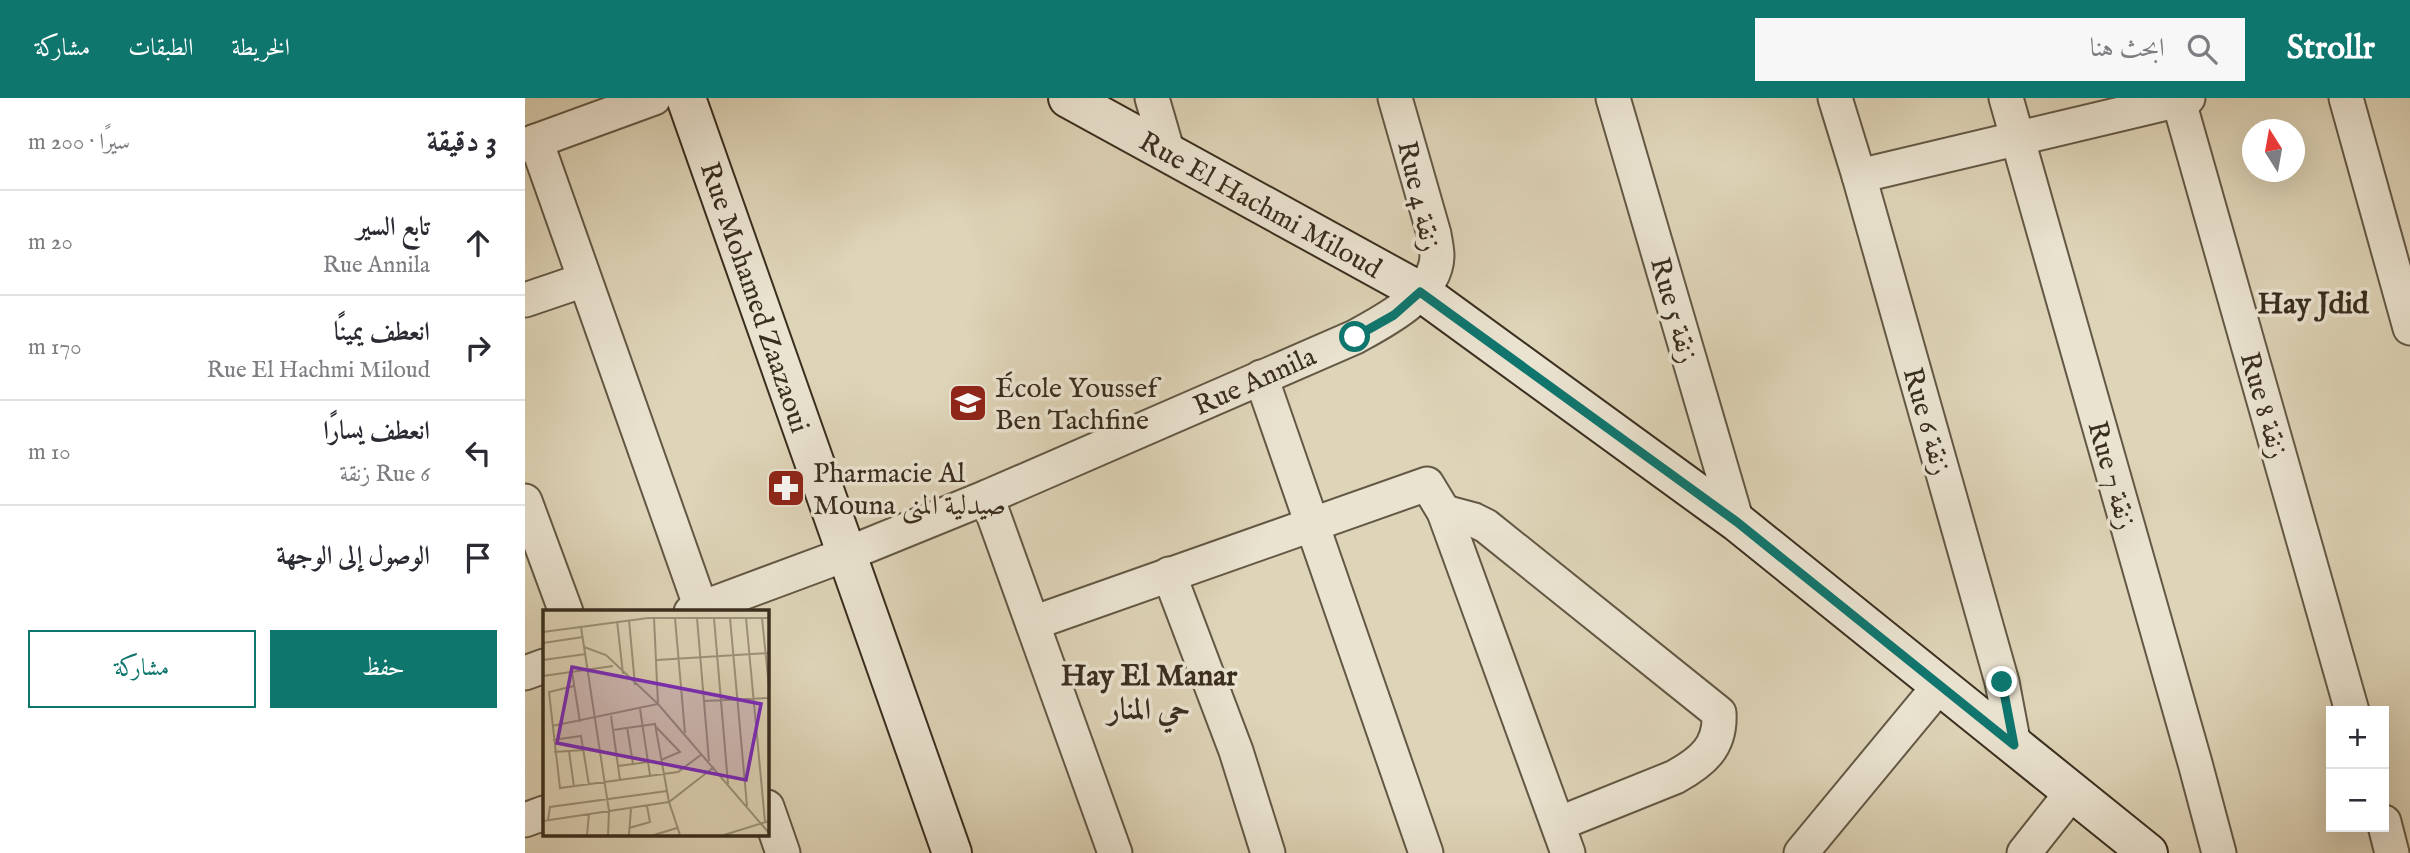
<!DOCTYPE html>
<html lang="ar">
<head>
<meta charset="utf-8">
<style>
  :root { --surface:#fff; --page:#f7f7f7; --text:#2b2b33; --muted:#7c7c81; --line:#e1e1e2; --accent:#0f766e }
  body { margin:0; font-family:"IM FELL English",Amiri,serif; background:var(--page); color:var(--text); direction:rtl }
  .controls { position:absolute; right:21px; bottom:21px; display:grid; overflow:hidden; border-radius:0px; box-shadow:0 7px 28px #0002 }
  .controls button { width:63px; height:63px; display:grid; place-items:center; padding:0; border:0; border-bottom:2px solid var(--line); background:var(--surface); color:var(--text); font:35px sans-serif }
  .compass { position:absolute; left:1717px; top:21px; width:63px; height:63px; border-radius:50%; background:var(--surface); box-shadow:0 7px 28px #0002; rotate:349deg }
  .stop { position:absolute; width:21px; height:21px; margin:-16px; border:5px solid #0f766e; border-radius:50%; background:#fff }
  .stop.end { background:#0f766e; border-color:#fff; box-shadow:0 2px 7px #0008 }
  .list { margin:0; padding:0; list-style:none }
  h2 { display:flex; justify-content:space-between; align-items:center; height:91px; margin:0; padding:0 28px; font-size:30px }
  h2 small { font-size:23px; font-weight:400; color:var(--muted) }
  .list li { display:grid; grid-template-columns:46px 1fr auto; gap:21px; align-items:center; box-sizing:border-box; height:105px; padding:0 28px; border-top:2px solid var(--line) }
  .list b { display:block; font-size:26px; white-space:nowrap }
  .list p { margin:0; font-size:23px; white-space:nowrap; color:var(--muted) }
  .list em { font-size:23px; font-style:normal; color:var(--muted) }
  .actions { display:flex; gap:14px; padding:21px 28px }
  .actions a { flex:1; padding:16px 0; border:2px solid var(--accent); border-radius:0px; text-align:center; font-size:24px; color:var(--accent) }
  .actions .main { background:var(--accent); color:#fff }
  .icon { flex:none; width:38px; height:38px; fill:none; stroke:currentColor; stroke-width:2; stroke-linecap:round; stroke-linejoin:round }
  .map { position:relative; flex:none; width:1885px; height:755px; overflow:hidden; direction:ltr }
  header { display:flex; align-items:center; gap:42px; box-sizing:border-box; height:98px; padding:0 35px; background:var(--accent); color:#fff }
  header strong { font-size:33px }
  nav { display:flex; gap:38px; margin-inline-start:auto; font-size:24px }
  .search { width:490px; height:63px; background:var(--page); display:flex; align-items:center; gap:18px; box-sizing:border-box; padding:0 24px; border-radius:0px; color:var(--muted); font-size:26px }
  main { display:flex }
  aside { flex:1; background:var(--surface) }
  .map>svg:first-child { display:block }
</style>
</head>
<body>
<header>
<strong>Strollr</strong>
<div class="search"><svg class="icon" aria-label="search" viewBox="0 0 24 24"><circle cx="10" cy="10" r="6"/><path d="M15 15l6 6"/></svg>ابحث هنا</div>
<nav><a>الخريطة</a><a>الطبقات</a><a>مشاركة</a></nav>
</header>
<main>
<div class="map">
<svg width="1885" height="755" viewBox="0 0 1885 755">
  <rect width="100%" height="100%" fill="#ded4b7"/>
  <filter id="stains"><feTurbulence type="fractalNoise" baseFrequency=".00286" numOctaves="4"/><feColorMatrix values="0 0 0 0 .2 0 0 0 0 .09 0 0 0 0 .02 0 0 0 .5 -.17"/></filter>
  <radialGradient id="worn" r=".72"><stop offset=".6" stop-color="#630" stop-opacity="0"/><stop offset="1" stop-color="#630" stop-opacity=".3"/></radialGradient>
  <g fill="none" stroke-linecap="round" stroke-linejoin="round">
    <defs>
      <g id="street">
        <path d="M627,0L643,55"/>
        <path d="M1088,0L1212,424"/>
        <path d="M1310,0L1334,78L1477,584L1489,647"/>
        <path d="M1481,0L1670,665L1694,755"/>
        <path d="M1653,0L1827,613"/>
        <path d="M1821,0L1885,230"/>
        <path d="M11,43L176,510"/>
        <path d="M0,47L129,0"/>
        <path d="M1334,78L1663,0"/>
        <path d="M0,202L59,182"/>
        <path d="M736,279L901,755"/>
        <path d="M462,399L590,755"/>
        <path d="M0,403L41,514"/>
        <path d="M919,414L949,422L961,428L1194,615C1196,649 1177,664 1150,679L1033,726"/>
        <path d="M644,476L711,653L743,755"/>
        <path d="M166,514L322,456L462,399L830,239C859,223 911,197 912,158C912,151 910,143 909,136L870,0"/>
        <path d="M508,525L902,386L919,414L1043,755"/>
        <path d="M0,575L19,568"/>
        <path d="M242,709L258,755"/>
        <path d="M0,722L19,715"/>
        <path d="M1859,724L1867,755"/>
        <path d="M1276,755L1415,587"/>
        <path d="M1499,755L1548,693"/>
      </g>
      <g id="secondary">
        <path d="M161,0L427,755"/>
        <path d="M543,0L896,194L1212,424L1623,755"/>
      </g>
    </defs>
    <use href="#street" stroke="#635845" stroke-width="37"/>
    <use href="#secondary" stroke="#3a2e1f" stroke-width="42"/>
    <use href="#street" stroke="#eae3d0" stroke-width="33"/>
    <use href="#secondary" stroke="#eae3d0" stroke-width="38"/>
  </g>
  <g fill="none" stroke-linecap="round" stroke-linejoin="round">
    <path stroke="#0f766e" stroke-width="9" d="M830,239L869,217L895,194L1212,424L1489,647L1477,584"/>
  </g>
  <defs>
    <symbol id="school-square" viewBox="-11 -11 22 22"><rect x="-9" y="-9" width="18" height="18" rx="4" fill="#8f2418" stroke="#eae3d0"/><path d="M0-5L7-2L0 1L-7-2ZM-4 1L0 2.5L4 1V4Q0 6-4 4Z" fill="#fff"/></symbol>
    <symbol id="pharmacy-square" viewBox="-11 -11 22 22"><rect x="-9" y="-9" width="18" height="18" rx="4" fill="#8f2418" stroke="#eae3d0"/><path d="M-2-6h4v4h4v4h-4v4h-4v-4h-4v-4h4Z" fill="#fff"/></symbol>
  </defs>
  <g fill-rule="evenodd">
    <use href="#school-square" x="421" y="283" width="44" height="44"/>
    <use href="#pharmacy-square" x="239" y="368" width="44" height="44"/>
  </g>
  <g text-anchor="middle" stroke-width="7" stroke-linejoin="round" paint-order="stroke">
    <g font-size="28" fill="#3a2e1f" stroke="#eae3d0">
      <text transform="translate(895 98) rotate(77)" y="10">Rue 4 زنقة</text>
      <text transform="translate(736 106) rotate(29)" y="10">Rue El Hachmi Miloud</text>
      <text transform="translate(231 199) rotate(71)" y="10">Rue Mohamed Zaazaoui</text>
      <text transform="translate(1150 212) rotate(74)" y="10">Rue 5 زنقة</text>
      <text transform="translate(729 282) rotate(-24)" y="10">Rue Annila</text>
      <text transform="translate(1740 307) rotate(74)" y="10">Rue 8 زنقة</text>
      <text transform="translate(1403 323) rotate(74)" y="10">Rue 6 زنقة</text>
      <text transform="translate(1588 377) rotate(74)" y="10">Rue 7 زنقة</text>
    </g>
    <g font-size="28" fill="#3a2e1f" stroke="#eae3d0" text-anchor="start">
      <text x="470" y="299">École Youssef<tspan x="470" dy="32">Ben Tachfine</tspan></text>
      <text x="288" y="384">Pharmacie Al<tspan x="288" dy="32">Mouna صيدلية المنى</tspan></text>
    </g>
    <g font-size="30" font-weight="bold" fill="#3a2e1f" stroke="#eae3d0">
      <text x="1788" y="215">Hay Jdid</text>
      <text x="624" y="587">Hay El Manar<tspan x="624" dy="34">حي المنار</tspan></text>
    </g>
  </g>
  <g transform="translate(18 512)">
    <rect width="226" height="226" fill="#ded4b7"/>
    <path fill="none" stroke="#9c927a" stroke-width="2" d="M132,8L142,123M154,8L166,151M171,8L185,174M187,8L204,196M203,8L222,212M219,8L226,77M86,10L92,75M74,11L80,64M38,17L66,201L65,225M0,22L105,8H226M0,33L40,27M41,37L63,45L115,94L226,223M0,50L43,44M114,50L226,43M29,62L37,112M0,66L70,56M31,76L6,82L17,178L135,162L159,144M161,91L226,88M97,99L107,165M68,106L77,170M9,116L115,94L111,8M84,117L90,154M113,117L137,142L118,150M70,120L112,114L126,192L137,225M10,130L38,126L46,175M26,141L31,177M11,142L41,140M75,156L105,152M0,168V193M5,210L7,197L124,181M0,211L126,192L171,157M86,218L107,212L104,196M44,225L46,204M86,225L88,198M111,225L134,218M181,225L226,211"/>
    <path fill="#7b2cbf" fill-opacity="0.15" stroke="#7b2cbf" stroke-width="3.5" d="M29,57L218,94L203,170L14,133Z"/>
    <rect width="226" height="226" fill="none" stroke="#3a2e1f" stroke-width="3.5"/>
  </g>
  <rect width="100%" height="100%" filter="url(#stains)"/>
  <rect width="100%" height="100%" fill="url(#worn)"/>
</svg>
<div class="controls">
<button>+</button>
<button>−</button>
</div>
<svg class="compass" viewBox="-18 -18 36 36"><path d="M0-13l5 13h-10z" fill="#e53935"/><path d="M0 13l5-13h-10z" fill="#7c7c81"/></svg>
<div class="stop" style="left:830px;top:239px"></div>
<div class="stop end" style="left:1477px;top:584px"></div>
</div>
<aside>
<h2>3 دقيقة<small>سيرًا · 200 m</small></h2>
<ul class="list">
<li><svg class="icon" aria-label="ahead" viewBox="0 0 24 24"><path d="M12 20V5M6 11l6-6 6 6"/></svg><div><b>تابع السير</b><p>Rue Annila</p></div><em>20 m</em></li>
<li><svg class="icon" aria-label="right" viewBox="0 0 24 24"><path d="M7 20v-9h11M14 6l5 5-5 5"/></svg><div><b>انعطف يمينًا</b><p>Rue El Hachmi Miloud</p></div><em>170 m</em></li>
<li><svg class="icon" aria-label="left" viewBox="0 0 24 24"><path d="M17 20v-9H6M10 6l-5 5 5 5"/></svg><div><b>انعطف يسارًا</b><p>Rue 6 زنقة</p></div><em>10 m</em></li>
<li><svg class="icon" aria-label="arrive" viewBox="0 0 24 24"><path d="M6 21V4h12l-3 4 3 4H6"/></svg><div><b>الوصول إلى الوجهة</b></div></li>
</ul>
<div class="actions"><a class="main">حفظ</a><a>مشاركة</a></div>
</aside>
</main>
</body>
</html>
